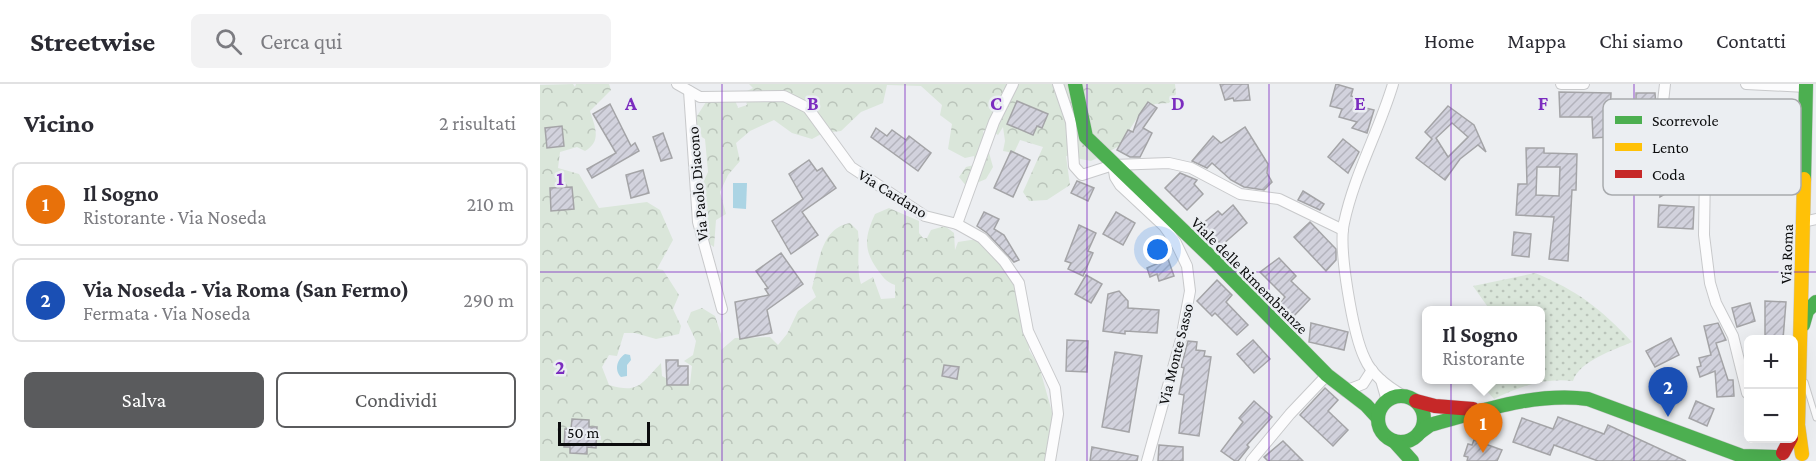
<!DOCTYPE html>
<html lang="it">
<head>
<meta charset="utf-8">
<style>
  :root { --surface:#fff; --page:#f2f2f3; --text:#2b2b33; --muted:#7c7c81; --line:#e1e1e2; --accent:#5a5b5d }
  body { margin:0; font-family:"Crimson Pro",serif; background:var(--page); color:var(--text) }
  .controls { position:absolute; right:18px; bottom:18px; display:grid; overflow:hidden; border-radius:9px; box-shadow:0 6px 24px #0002 }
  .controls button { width:54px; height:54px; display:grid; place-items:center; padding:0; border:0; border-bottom:2px solid var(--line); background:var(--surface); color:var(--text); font:30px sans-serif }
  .scale { position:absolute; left:18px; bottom:15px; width:92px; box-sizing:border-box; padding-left:6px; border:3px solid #0b0c0d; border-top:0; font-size:16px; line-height:21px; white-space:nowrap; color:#0b0c0d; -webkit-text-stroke:4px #ebeef2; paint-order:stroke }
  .you { position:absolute; left:618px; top:166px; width:21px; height:21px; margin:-15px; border:4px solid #fff; border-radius:50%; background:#1a73e8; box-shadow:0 0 0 9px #1a73e833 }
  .badge { display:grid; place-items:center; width:39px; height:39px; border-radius:50%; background:var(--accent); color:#fff; font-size:20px; font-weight:700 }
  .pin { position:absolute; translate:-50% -50px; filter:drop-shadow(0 2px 3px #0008) }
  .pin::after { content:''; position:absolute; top:32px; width:21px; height:18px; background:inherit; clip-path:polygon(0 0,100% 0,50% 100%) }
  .popup { position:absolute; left:882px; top:222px; width:123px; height:78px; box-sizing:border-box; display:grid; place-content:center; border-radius:9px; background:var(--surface); filter:drop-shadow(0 2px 4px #0005); font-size:20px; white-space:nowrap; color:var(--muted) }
  .popup b { font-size:22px; color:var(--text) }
  .popup::after { content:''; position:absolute; left:50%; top:100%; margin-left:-12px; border:12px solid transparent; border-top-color:var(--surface) }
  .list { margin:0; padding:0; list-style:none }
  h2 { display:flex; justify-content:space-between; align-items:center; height:78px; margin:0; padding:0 24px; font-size:26px }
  h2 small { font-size:20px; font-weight:400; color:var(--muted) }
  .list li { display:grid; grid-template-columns:39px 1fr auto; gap:18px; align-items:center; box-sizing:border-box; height:84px; margin:0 12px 12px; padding:0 12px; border:2px solid var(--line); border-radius:9px }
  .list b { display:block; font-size:22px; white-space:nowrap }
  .list p { margin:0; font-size:20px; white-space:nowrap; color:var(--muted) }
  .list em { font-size:20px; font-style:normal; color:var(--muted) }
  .actions { display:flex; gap:12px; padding:18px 24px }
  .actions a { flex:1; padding:14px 0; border:2px solid var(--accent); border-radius:9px; text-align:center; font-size:21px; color:var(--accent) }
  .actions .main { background:var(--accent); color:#fff }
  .icon { flex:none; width:33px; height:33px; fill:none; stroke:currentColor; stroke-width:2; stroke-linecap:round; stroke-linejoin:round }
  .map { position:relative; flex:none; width:1276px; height:377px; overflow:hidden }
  header { display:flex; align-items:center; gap:36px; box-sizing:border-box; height:84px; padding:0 30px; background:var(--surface); border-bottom:2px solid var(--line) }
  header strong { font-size:28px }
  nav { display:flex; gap:33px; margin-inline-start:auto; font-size:21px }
  .search { width:420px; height:54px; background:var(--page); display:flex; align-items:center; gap:15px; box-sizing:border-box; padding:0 21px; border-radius:9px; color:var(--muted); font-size:22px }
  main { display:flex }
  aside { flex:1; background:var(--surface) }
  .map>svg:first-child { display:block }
</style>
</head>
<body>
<header>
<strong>Streetwise</strong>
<div class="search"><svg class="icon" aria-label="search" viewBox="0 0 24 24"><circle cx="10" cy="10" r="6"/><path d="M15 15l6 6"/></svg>Cerca qui</div>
<nav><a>Home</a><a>Mappa</a><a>Chi siamo</a><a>Contatti</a></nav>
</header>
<main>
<aside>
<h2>Vicino<small>2 risultati</small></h2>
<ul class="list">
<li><span class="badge" style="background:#e8710a">1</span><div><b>Il Sogno</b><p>Ristorante · Via Noseda</p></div><em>210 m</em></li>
<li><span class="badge" style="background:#1a4fb4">2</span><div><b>Via Noseda - Via Roma (San Fermo)</b><p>Fermata · Via Noseda</p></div><em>290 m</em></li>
</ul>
<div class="actions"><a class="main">Salva</a><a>Condividi</a></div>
</aside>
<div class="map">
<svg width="1276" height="377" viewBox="0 0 1276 377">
  <defs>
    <pattern id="forest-crowns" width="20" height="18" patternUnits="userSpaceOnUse" patternTransform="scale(1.5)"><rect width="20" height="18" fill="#dae6da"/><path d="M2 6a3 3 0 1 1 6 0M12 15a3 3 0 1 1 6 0" fill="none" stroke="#bac4ba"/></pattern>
    <pattern id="park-dots" width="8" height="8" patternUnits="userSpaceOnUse" patternTransform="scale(1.5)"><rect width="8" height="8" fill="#dae6da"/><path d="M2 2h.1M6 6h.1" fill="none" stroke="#bac4ba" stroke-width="1.8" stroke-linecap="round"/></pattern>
    <pattern id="building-hatch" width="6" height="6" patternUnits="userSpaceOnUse" patternTransform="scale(1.5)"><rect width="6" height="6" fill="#d2d2dd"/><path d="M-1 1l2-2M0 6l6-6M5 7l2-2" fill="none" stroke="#b3b3bc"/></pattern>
  </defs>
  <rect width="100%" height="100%" fill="#eceef1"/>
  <g fill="url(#forest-crowns)">
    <path d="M33,0L35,3L36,0H69L71,6L50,27C55,43 62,57 45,67L37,63L20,68L18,84L39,90L59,124L107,118L120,126L133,156L117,185L123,186L139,211L133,225L141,242L139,250L116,255L95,249H84L77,272L69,271L62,283L69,301C99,310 101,300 121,279L122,292L138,301L150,300L152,282L144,277L153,271L156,257L147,238L151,228L162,224L175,232L181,250V266L195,254L230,253L238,261L247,250L258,227L276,213L272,204C279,178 281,144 310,139L318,147C320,164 316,185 321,200L333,193L341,215L355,214V201C346,198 343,193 337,185C323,165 325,152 335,130L349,124L379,137V149L383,154H387L391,146L405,142L414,149L415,166L418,158L437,155L463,178L490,230L489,266L499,282L514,335L506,377H0V1Z"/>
    <path d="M209,0H635L636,10L629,19L615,20L599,31L579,62L563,71L551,77L526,72L530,101L507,116L489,117L483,108L503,63L480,56L474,69L463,67L465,57L463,43L458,51L449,45L443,47L453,83L446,95L427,103L419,93L426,83L434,81V72L425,74L408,65L412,40L400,31L402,21L381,2L347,1L343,19L321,28L301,47L283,49L272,55L252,49L234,36L210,47L196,59L200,77L188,91L180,108L186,130L176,136L174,163L165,157L161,103L168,88L165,55L157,50V32L166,18H179L184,9L192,8L198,24L207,21L205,8L213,4Z"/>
  </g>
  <path fill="url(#park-dots)" d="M995,189C1038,207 1060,224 1092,258C1074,266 1039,277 1033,297C1003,294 981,302 954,315L946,306L949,296H1000V226H950L933,202Z"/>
  <g fill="#abd4e4">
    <path d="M193,99H207L206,125L193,124Z"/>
    <path d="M85,270L90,271L91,276L87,281V292L81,293C74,286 77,275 85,270Z"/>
  </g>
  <g fill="url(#building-hatch)" stroke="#a4a4a7" stroke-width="1.5" fill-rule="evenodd">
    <path d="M680,0H708L710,16L694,17L693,14L685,16Z"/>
    <path d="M796,0L813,5L811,12L824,16L822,23L834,26L827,49L812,44L817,38L799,33L802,25L790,22Z"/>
    <path d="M1019,8L1071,9L1070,34H1076V71L1095,72L1092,100L1075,98L1076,94L1064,93L1068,53L1053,54L1052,33H1020Z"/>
    <path d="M1096,9H1115L1118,56L1096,55Z"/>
    <path d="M477,17L508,30L502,44L497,42L493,51L467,40Z"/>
    <path d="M608,18L617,24L603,44L612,49L600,73H590L577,66L588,46L593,48L599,31Z"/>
    <path d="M70,20L91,62L95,59L99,67L52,94L47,85L76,69L53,30Z"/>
    <path d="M908,22L934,41L946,68L938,61L920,75L905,96L876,74L892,55L885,48ZM912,39L928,53L908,73L896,54Z"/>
    <path d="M22,42L24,62L7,64L5,44Z"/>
    <path d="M705,43L728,80L727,89L732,98L724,106L704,103L691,96L672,79L667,84L652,77L673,52L681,59Z"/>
    <path d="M336,44L347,52L352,46L366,56L369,52L391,69L378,87L331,53Z"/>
    <path d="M123,49L132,74L121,77L113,53Z"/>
    <path d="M803,55L819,68L808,89L788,73Z"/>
    <path d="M986,64H1004V69L1037,70L1036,106H1032L1028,177L1009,175L1014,133L976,131L978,100H987ZM997,83H1020L1019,112L996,111Z"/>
    <path d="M471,67L490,76L473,113L454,104Z"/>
    <path d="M1114,67L1132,69L1135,74L1125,88L1136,95L1137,103L1120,113V105H1111Z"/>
    <path d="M269,76L277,87L282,84L296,104L262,128L278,151L251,170L232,137L263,115L249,90Z"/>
    <path d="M103,86L109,109L91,114L86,91Z"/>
    <path d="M640,89L657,96L654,100L663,110L647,126L625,104Z"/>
    <path d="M537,97L554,104L548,117L531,109Z"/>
    <path d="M32,103L34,125L11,127L10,104Z"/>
    <path d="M763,107L784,120L780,126L758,116Z"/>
    <path d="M693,121L707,139L682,161L661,141L678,127L682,131Z"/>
    <path d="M1119,121L1154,123L1153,145L1118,143Z"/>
    <path d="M444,128L459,135L454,145L464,151L479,176L474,178L447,149L437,142Z"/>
    <path d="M576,128L595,139L583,161L563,150Z"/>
    <path d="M770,138L796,165V176L786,187L754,153Z"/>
    <path d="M539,141L556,149L548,167L553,169L543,192L528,185L531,179L525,177Z"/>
    <path d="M974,148L991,150L989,173L972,171Z"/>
    <path d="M241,169L263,200L227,226L232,249L200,255L195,218L229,211L225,205L228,204L216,187Z"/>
    <path d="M739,174L756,192L751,197L770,215L752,234L738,221L745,213L720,188Z"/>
    <path d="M628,175L634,192L619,197L617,190L610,193L607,184Z"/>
    <path d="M546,191L562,200L551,219L535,210Z"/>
    <path d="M677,196L692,211L686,218L708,241L697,251L675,229L672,232L657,217Z"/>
    <path d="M579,207L588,217V224L619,226L617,249L585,247V250L563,247L568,210Z"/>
    <path d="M1225,217L1246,218L1243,255H1225Z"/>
    <path d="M1210,219L1215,237L1197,243L1192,224Z"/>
    <path d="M771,239L808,248L804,266L769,258Z"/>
    <path d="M1178,239L1186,256L1176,259L1188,296H1193L1194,312L1177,313L1175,287L1160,293L1157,283L1161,282L1159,274L1171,271L1164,242Z"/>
    <path d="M1131,254L1139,271L1115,283L1106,267Z"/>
    <path d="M527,256L548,257L547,288L526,287Z"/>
    <path d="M713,256L730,275L714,289L697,270Z"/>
    <path d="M648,257L657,258L656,266L665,267L664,272L671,273L659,352L639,349L644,311L639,310L644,284L641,283Z"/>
    <path d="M575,268L602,272L589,348L562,343Z"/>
    <path d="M126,276H138V282H148V301H127Z"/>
    <path d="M404,281L419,283L417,295L402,292Z"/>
    <path d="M785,304L798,316L788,327L808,346L793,362L760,331Z"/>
    <path d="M714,317L732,333L707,361L709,363L698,377H695L681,367L703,338L699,334Z"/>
    <path d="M1156,317L1174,325L1167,342L1149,334Z"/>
    <path d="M1018,333L1064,350L1068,341L1146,377H1058L1014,361L1010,371L973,358L982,334L1013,345Z"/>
    <path d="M32,335L49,336V343H57L56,364L47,363V370L30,369V363H24L25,345H31Z"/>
    <path d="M934,356L962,366L957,377H927L928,373L924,372L928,360L932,361Z"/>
    <path d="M743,357L763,377H728L724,373Z"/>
    <path d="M619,361L643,363V377H618Z"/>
    <path d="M552,363L598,372L597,377H550Z"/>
  </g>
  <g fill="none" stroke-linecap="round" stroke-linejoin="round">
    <defs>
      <path id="lane" d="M1265,298L1276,334"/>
      <g id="street">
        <path d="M137,0L160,13L244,12L268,24L311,83L385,132L417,140L454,38L473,0"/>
        <path d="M518,0L531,38L534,82L542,91L573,81L629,79L651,84L700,110L739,115L803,146"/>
        <path d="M853,0C839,47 814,91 804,139C798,164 813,251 825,275C832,291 848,303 864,312"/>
        <path d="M1021,0H1044"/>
        <path d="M1125,0L1123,18L1129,33L1155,68L1165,86L1164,151L1170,199L1176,219L1193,252L1207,309"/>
        <path d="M1206,0L1266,3"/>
        <path d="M149,7L158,138L182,225"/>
        <path d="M573,81L575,93L580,101L624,142L636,159L647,182L650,207L641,255L607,377"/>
        <path d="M1263,138L1276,135"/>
        <path d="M417,140L442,154L464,177L479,199L488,247L515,304L518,330L510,377"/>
        <path d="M841,296L847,317"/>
        <path d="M805,307L823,300L832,286"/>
        <path d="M711,377L750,330L787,291"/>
      </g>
      <g id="fast">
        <path d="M535,0L546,53L677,179L787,291L826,321L838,334"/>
        <path d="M1264,95L1266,0"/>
        <path d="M1263,241L1267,227L1276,218"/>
        <circle cx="861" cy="335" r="23"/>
        <path d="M879,349L890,341C942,327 994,308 1048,315L1202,372L1235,373"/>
        <path d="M854,357L872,377"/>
      </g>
      <path id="slow" d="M1262,370L1258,341L1264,95"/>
      <g id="jam">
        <path d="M876,317L895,322L933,325"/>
        <path d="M1243,369L1251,354"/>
      </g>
    </defs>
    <use href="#lane" stroke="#c8c9cb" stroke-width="7"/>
    <use href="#street" stroke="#c8c9cb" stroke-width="12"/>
    <use href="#fast" stroke="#c8c9cb" stroke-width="15"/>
    <use href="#slow" stroke="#c8c9cb" stroke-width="15"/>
    <use href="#jam" stroke="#c8c9cb" stroke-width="15"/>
    <use href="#lane" stroke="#fcfcfd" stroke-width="5"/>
    <use href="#street" stroke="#fcfcfd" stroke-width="10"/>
    <use href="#fast" stroke="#4caf50" stroke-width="14"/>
    <use href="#slow" stroke="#ffc107" stroke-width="14"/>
    <use href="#jam" stroke="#c62828" stroke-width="14"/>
  </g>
  <path fill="none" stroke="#7b2cbf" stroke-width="1.5" stroke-opacity="0.55" d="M182,0V377M365,0V377M547,0V377M729,0V377M911,0V377M1094,0V377M0,188H1276"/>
  <g text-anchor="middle" stroke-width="5" stroke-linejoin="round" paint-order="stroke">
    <g font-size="16" fill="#0b0c0d" stroke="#ebeef2">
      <text transform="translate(157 100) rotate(-95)" y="6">Via Paolo Diacono</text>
      <text transform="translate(353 109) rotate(32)" y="6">Via Cardano</text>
      <text transform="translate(1246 170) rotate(-88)" y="6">Via Roma</text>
      <text transform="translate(710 191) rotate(45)" y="6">Viale delle Rimembranze</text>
      <text transform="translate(635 270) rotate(-76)" y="6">Via Monte Sasso</text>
    </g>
  </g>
  <rect x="1063" y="15" width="198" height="96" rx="9" fill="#ebeef2" stroke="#a8aaad" stroke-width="1.5"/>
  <rect x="1075" y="32" width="27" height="8" fill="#4caf50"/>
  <rect x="1075" y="59" width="27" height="8" fill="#ffc107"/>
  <rect x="1075" y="86" width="27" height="8" fill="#c62828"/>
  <g font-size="16" fill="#0b0c0d">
    <text x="1112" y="42">Scorrevole</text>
    <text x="1112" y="69">Lento</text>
    <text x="1112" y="96">Coda</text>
  </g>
  <g font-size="20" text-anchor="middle" font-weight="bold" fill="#7b2cbf" stroke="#ebeef2" stroke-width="5" stroke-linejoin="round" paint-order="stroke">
    <text x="91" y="26">A</text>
    <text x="273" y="26">B</text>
    <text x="456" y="26">C</text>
    <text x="638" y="26">D</text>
    <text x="820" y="26">E</text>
    <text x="1003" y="26">F</text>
    <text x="20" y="101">1</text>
    <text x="20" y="290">2</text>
  </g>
</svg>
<div class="controls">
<button>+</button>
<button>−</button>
</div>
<div class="scale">50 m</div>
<div class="you"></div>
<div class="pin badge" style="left:943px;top:369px;background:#e8710a">1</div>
<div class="popup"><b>Il Sogno</b>Ristorante</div>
<div class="pin badge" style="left:1128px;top:333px;background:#1a4fb4">2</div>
</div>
</main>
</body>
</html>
